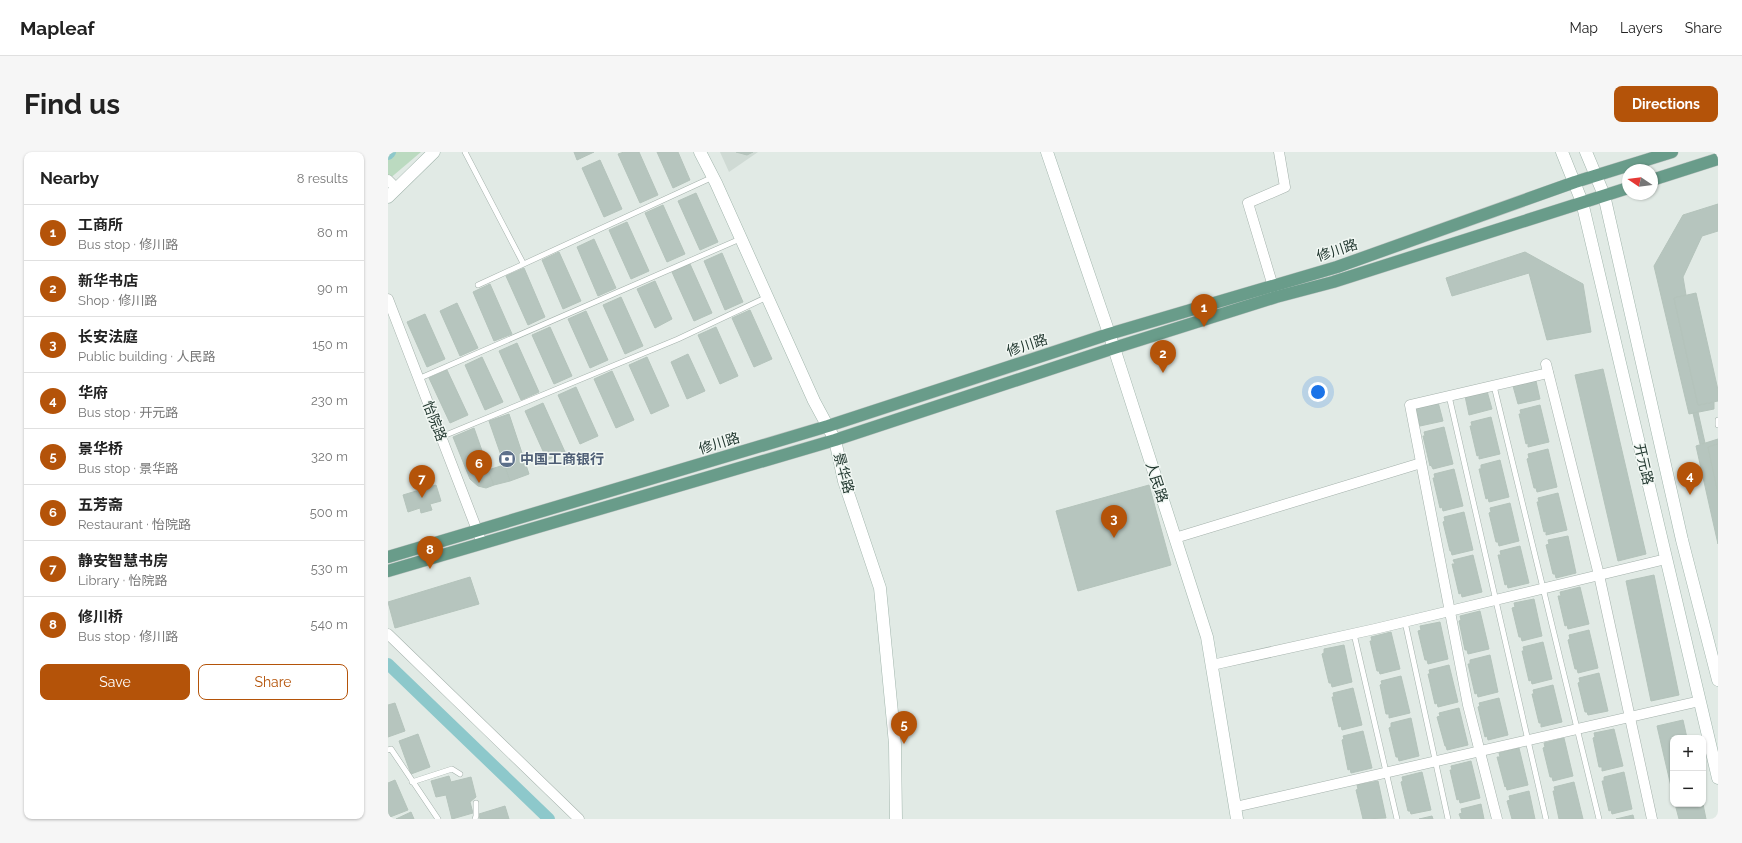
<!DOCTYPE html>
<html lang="en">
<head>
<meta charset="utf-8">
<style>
  :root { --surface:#fff; --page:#f6f6f6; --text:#222; --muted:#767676; --line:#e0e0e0; --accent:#b45309 }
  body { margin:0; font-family:Raleway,"Noto Sans SC",sans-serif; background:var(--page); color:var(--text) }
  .controls { position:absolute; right:12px; bottom:12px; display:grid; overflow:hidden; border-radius:8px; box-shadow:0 1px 3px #0004 }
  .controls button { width:36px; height:36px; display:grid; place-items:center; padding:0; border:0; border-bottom:1px solid var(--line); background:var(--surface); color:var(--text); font:20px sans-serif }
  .compass { position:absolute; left:1234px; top:12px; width:36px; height:36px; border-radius:50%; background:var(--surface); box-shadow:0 1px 3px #0004; rotate:283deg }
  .you { position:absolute; left:930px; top:240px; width:14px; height:14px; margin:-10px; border:3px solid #fff; border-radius:50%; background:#1a73e8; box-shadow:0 0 0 6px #1a73e833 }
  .badge { display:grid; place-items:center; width:26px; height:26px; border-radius:50%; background:var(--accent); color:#fff; font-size:13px; font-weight:700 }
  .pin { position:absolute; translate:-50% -33px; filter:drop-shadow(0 1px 2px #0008) }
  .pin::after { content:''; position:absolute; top:21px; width:14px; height:12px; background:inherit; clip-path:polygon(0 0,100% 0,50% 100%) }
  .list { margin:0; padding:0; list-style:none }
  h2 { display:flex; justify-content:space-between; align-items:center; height:52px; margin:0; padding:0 16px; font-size:17px }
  h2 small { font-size:13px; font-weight:400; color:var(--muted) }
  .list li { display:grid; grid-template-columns:26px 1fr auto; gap:12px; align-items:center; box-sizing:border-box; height:56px; padding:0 16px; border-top:1px solid var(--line) }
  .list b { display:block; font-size:15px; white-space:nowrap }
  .list p { margin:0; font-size:13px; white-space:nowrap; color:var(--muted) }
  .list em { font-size:13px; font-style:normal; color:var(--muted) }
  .actions { display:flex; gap:8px; padding:12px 16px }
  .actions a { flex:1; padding:9px 0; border:1px solid var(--accent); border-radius:8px; text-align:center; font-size:14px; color:var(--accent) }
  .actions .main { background:var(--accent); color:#fff }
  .map { position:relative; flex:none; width:1330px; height:667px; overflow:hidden; border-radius:8px }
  header { display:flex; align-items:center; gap:24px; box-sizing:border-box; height:56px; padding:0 20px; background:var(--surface); border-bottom:1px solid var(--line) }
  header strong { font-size:19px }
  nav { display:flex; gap:22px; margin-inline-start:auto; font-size:14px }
  .intro { display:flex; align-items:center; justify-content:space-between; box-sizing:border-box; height:96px; padding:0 24px }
  h1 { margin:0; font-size:28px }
  .button { padding:10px 18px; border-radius:8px; background:var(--accent); color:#fff; font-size:14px; font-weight:700 }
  main { display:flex; gap:24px; padding:0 24px }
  aside { flex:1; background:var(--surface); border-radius:8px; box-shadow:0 1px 3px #0004 }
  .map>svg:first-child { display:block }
</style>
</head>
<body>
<header>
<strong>Mapleaf</strong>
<nav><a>Map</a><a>Layers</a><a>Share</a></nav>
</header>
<div class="intro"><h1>Find us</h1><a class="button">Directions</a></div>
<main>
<aside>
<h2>Nearby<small>8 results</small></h2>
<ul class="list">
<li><span class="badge">1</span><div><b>工商所</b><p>Bus stop · 修川路</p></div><em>80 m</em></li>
<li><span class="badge">2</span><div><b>新华书店</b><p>Shop · 修川路</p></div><em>90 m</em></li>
<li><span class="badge">3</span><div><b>长安法庭</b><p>Public building · 人民路</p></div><em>150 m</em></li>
<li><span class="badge">4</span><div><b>华府</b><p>Bus stop · 开元路</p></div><em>230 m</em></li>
<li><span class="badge">5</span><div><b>景华桥</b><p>Bus stop · 景华路</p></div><em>320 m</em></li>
<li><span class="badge">6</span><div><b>五芳斋</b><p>Restaurant · 怡院路</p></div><em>500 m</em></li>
<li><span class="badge">7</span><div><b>静安智慧书房</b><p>Library · 怡院路</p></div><em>530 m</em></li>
<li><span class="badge">8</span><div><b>修川桥</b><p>Bus stop · 修川路</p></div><em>540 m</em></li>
</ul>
<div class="actions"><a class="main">Save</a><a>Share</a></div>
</aside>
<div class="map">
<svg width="1330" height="667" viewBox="0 0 1330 667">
  <rect width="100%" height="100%" fill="#e1eae5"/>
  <path fill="#cfdad4" d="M332,0H370L341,20Z"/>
  <path fill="#bbdac0" d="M0,0H33L0,28Z"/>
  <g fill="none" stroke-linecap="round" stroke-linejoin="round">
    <g stroke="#8dc8cb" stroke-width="12">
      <path d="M0,2L2,0"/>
      <path d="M0,512L161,667"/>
    </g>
  </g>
  <g fill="#b6c5be" stroke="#b4c3bb">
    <path d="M186,0H206L189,8Z"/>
    <path d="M236,0H251L270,43L252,51L230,2Z"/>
    <path d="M269,0H290L302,28L285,36Z"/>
    <path d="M348,0H365L359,3Z"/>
    <path d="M212,8L234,57L216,65L194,16Z"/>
    <path d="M308,41L330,90L312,98L290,49Z"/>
    <path d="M1330,52V79L1314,84L1295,125L1298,143L1286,146L1310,253L1326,250V257L1301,262L1266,114L1295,63Z"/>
    <path d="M275,53L297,102L279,110L257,61Z"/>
    <path d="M239,70L261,119L243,127L221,78Z"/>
    <path d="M206,87L228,136L210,144L189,95Z"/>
    <path d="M171,100L193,149L175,157L154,108Z"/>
    <path d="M1137,100L1195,132L1203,180L1159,188L1141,121L1064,144L1058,126Z"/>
    <path d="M334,101L355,150L337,158L316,109Z"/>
    <path d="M302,112L324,161L306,169L284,120Z"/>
    <path d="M136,116L157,165L140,173L118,124Z"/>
    <path d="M267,129L284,167L267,176L249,137Z"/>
    <path d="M102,132L124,182L106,189L85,140Z"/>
    <path d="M1308,141L1330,238V249L1310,253L1286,146Z"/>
    <path d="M233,145L255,194L237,202L215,153Z"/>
    <path d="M69,151L90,196L72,204L52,159Z"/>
    <path d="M362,158L384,207L366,215L344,166Z"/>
    <path d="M198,159L220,208L202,216L180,167Z"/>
    <path d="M37,162L57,207L39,215L19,170Z"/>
    <path d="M162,175L184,224L166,232L144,183Z"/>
    <path d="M328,175L350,224L332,232L310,183Z"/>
    <path d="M129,191L151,240L133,248L111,199Z"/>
    <path d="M300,202L317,239L299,247L283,210Z"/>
    <path d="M94,205L115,250L97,258L77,213Z"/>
    <path d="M259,205L281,254L263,262L241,213Z"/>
    <path d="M1215,217L1258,402L1230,409L1187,223Z"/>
    <path d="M59,218L80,263L62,271L41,226Z"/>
    <path d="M224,219L246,268L228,276L206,227Z"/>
    <path d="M1148,229L1152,247L1130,252L1125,234Z"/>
    <path d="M188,235L210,284L192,292L170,243Z"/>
    <path d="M1099,239L1104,257L1081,263L1077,244Z"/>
    <path d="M1050,250L1055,269L1032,274L1028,256Z"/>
    <path d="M155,251L177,300L159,308L137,259Z"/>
    <path d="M1152,253L1161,290L1140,295V291L1138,292L1131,262H1133L1132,258Z"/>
    <path d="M1310,260L1317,291L1312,292L1305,261Z"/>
    <path d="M121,262L141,322L122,329L101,269Z"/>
    <path d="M1103,265L1112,302L1091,307V303L1089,304L1082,274H1084L1083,270Z"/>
    <path d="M1056,275L1065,312L1045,317L1043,313L1042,314L1035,284H1037L1036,280Z"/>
    <path d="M86,276L106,333L98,336L90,334L82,327L65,285Z"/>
    <path d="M1330,287V292L1320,295L1330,341V392L1308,294Z"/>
    <path d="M1330,292V341L1320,295Z"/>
    <path d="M1160,297L1169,335L1149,340L1148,336H1146L1139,307L1141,306L1140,302Z"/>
    <path d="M1112,308L1121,345L1101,350L1100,346L1098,347L1091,317H1093V313Z"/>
    <path d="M116,313L122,329L106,333L100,318Z"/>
    <path d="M1066,317L1075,354L1055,359L1054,355L1052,356L1045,326H1047L1046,322Z"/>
    <path d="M48,333L53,349L42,352L44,358L33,361L32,356L20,360L15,343Z"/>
    <path d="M761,333L783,413L690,439L668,359Z"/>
    <path d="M1170,341L1179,378L1158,383V379L1156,380L1149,350H1151L1150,346Z"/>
    <path d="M1122,351L1131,389L1111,394L1110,390H1108L1101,361L1103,360L1102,356Z"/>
    <path d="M1076,360L1085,398L1064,403L1063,399H1062L1055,370L1057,369L1056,365Z"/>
    <path d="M1180,384L1188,421L1168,426L1167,422H1165L1158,393L1161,392L1160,388Z"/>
    <path d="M1132,394L1141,431L1120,436L1119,432L1117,433L1110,403H1113L1112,399Z"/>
    <path d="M1085,403L1094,440L1074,445L1073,441L1071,442L1064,412H1067L1065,408Z"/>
    <path d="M1266,423L1291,543L1263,549L1238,429Z"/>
    <path d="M82,425L91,452L7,476L0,450Z"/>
    <path d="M1192,435L1201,472L1180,477L1179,473L1177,474L1170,444H1173L1172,440Z"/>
    <path d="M1146,447L1154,484L1134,489L1133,485H1131L1124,456L1127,455L1126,451Z"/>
    <path d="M1092,459L1101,497L1080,502L1079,498H1077L1071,469L1073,468L1072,464Z"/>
    <path d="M1052,470L1060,507L1040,512L1039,508H1037L1030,479L1033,478L1032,474Z"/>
    <path d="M1201,478L1210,516L1190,521L1189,517H1187L1180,488L1182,487L1181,483Z"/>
    <path d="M1003,480L1012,517L992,522L991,519H989L982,489H984L983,485Z"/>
    <path d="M1155,490L1164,527L1144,532L1143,528L1141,529L1134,499H1136L1135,495Z"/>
    <path d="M956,493L964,530L944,535L943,531H941L934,502L936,501V497Z"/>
    <path d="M1102,503L1110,540L1090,545L1089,541L1087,542L1080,512H1082V508Z"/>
    <path d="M1061,513L1070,550L1050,555L1049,551L1047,552L1040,522H1042L1041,518Z"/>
    <path d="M1211,521L1220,559L1200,563L1199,560H1197L1190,531L1192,530L1191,526Z"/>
    <path d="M1013,524L1022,561L1001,566V562H998L992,533L994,532L993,529Z"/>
    <path d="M1165,533L1174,570L1153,575V571H1151L1144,542H1146L1145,538Z"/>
    <path d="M965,536L974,573L954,578L953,574L951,575L944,545H946L945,541Z"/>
    <path d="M1111,546L1120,583L1100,588L1099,584L1097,585L1090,555L1092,554L1091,551Z"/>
    <path d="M7,551L17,579L0,585V553Z"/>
    <path d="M1071,556L1080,593L1059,598L1058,594H1057L1049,565L1052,564L1051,561Z"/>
    <path d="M1023,566L1031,604L1011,609L1010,605H1008L1001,576L1003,575V571Z"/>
    <path d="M1295,568L1299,586H1285V643L1269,574Z"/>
    <path d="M1226,577L1235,614L1214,619V615H1211L1205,586L1207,585L1206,581Z"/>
    <path d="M975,579L984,616L963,621L962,617L960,618L954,588L956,587L955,584Z"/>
    <path d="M30,582L42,615L23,622L11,589Z"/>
    <path d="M1176,586L1185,624L1165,629L1164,625H1162L1155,596L1157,595L1156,591Z"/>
    <path d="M1131,596L1140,633L1119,638L1118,634L1117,635L1109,605H1112L1111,601Z"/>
    <path d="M1083,609L1092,646L1072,651L1071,647L1069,648L1062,618H1064L1063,614Z"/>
    <path d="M1034,620L1043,658L1023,662L1022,659H1020L1013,630L1015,629L1014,625Z"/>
    <path d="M1236,620L1244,657L1224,662L1223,658L1221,659L1214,629H1216V625Z"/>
    <path d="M61,624L63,630L83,625L88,645L82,650L85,661L64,667L58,643L48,645L43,629Z"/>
    <path d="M7,628L20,658L2,665L0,661V631Z"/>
    <path d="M990,629L998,666L975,667L968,638L970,637L969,633Z"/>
    <path d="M1186,630L1195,667H1171L1165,639H1167L1166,635Z"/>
    <path d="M1141,639L1147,667H1124L1119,649L1122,648L1121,644Z"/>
    <path d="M1093,652L1096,667H1073L1071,662L1074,661L1073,657Z"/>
    <path d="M1287,652H1315L1318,667H1291Z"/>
    <path d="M117,654L121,667H92L91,662Z"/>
    <path d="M23,660L26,667H8Z"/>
    <path d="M1245,663L1246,667H1228Z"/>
    <path d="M1044,664L1045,667H1031Z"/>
  </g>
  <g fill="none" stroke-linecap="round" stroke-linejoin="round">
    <defs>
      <g id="lane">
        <path d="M77,0L135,111"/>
        <path d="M90,133L325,25"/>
        <path d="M30,227L352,87"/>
        <path d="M1106,234L1211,667"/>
        <path d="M1061,244L1158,667"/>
        <path d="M1330,268V273"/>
        <path d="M53,285L290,187L379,145"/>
        <path d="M1017,470L1060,667"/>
        <path d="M966,482L1009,667"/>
        <path d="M0,598L3,597L50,667"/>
        <path d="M24,630L64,617L72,622"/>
        <path d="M87,667L88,664V651"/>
      </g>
      <g id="street">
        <path d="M0,28L9,37"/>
        <path d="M887,141L860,51L897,35L891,0"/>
        <path d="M0,147L94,391"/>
        <path d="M1158,212L1211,423L1264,667"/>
        <path d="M787,386L1033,311"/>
        <path d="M0,482L191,667"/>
        <path d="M824,513L987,477L1278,407"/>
        <path d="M847,655L1312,549"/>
        <path d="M1109,667L1080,553L1022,253L1160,221"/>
      </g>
      <g id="secondary">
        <path d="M312,0L328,31L426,249L447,288L456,329L492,436L507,592L508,667"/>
        <path d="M659,0L726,196L819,485L849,667"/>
        <path d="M1174,0L1194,50L1330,626"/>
        <path d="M1198,0L1216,43L1294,388L1330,528"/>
        <path d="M0,45L46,0"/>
      </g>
      <g id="primary">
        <path d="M1264,28L1330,7"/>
        <path d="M0,405L440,274L721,182L949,115L1187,30L1284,0"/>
        <path d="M0,419L447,288L726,196L888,145L945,130L1240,36"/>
      </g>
    </defs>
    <use href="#lane" stroke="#a4b1ab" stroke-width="6"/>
    <use href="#street" stroke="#a4b1ab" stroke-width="11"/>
    <use href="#secondary" stroke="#a1b5ac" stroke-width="13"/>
    <use href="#primary" stroke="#bdc4c1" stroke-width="13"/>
    <use href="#lane" stroke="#fff" stroke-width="5"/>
    <use href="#street" stroke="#fff" stroke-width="10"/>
    <use href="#secondary" stroke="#fff" stroke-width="12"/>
    <use href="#primary" stroke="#699c8a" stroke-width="12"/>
  </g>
  <defs>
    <symbol id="bank-disc" viewBox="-11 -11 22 22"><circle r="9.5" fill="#5c6f8a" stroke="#f1f7f3"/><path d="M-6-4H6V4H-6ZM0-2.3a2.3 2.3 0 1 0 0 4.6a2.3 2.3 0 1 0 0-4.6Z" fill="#fff"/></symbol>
  </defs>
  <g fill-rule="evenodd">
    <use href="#bank-disc" x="109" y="297" width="20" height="20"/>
  </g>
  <g text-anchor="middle" stroke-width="3" stroke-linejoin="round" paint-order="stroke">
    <g font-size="14" fill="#233931" stroke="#f1f7f3">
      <text transform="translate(949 98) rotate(-18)" y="5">修川路</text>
      <text transform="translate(639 193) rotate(-18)" y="5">修川路</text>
      <text transform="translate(47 269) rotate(69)" y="5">怡院路</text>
      <text transform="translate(331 291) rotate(-17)" y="5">修川路</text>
      <text transform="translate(1256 312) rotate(77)" y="5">开元路</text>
      <text transform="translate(456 321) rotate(75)" y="5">景华路</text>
      <text transform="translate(769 330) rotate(72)" y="5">人民路</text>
    </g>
    <g font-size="14" font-weight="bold" fill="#4e5e75" stroke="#f1f7f3" text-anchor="start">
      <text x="132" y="312">中国工商银行</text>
    </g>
  </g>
</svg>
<div class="controls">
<button>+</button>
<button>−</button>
</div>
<svg class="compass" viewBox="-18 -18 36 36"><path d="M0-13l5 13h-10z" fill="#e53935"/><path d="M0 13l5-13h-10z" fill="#767676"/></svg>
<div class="you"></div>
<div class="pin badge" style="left:816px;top:175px">1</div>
<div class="pin badge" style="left:775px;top:221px">2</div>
<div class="pin badge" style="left:726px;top:386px">3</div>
<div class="pin badge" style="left:1302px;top:343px">4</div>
<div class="pin badge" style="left:516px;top:592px">5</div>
<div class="pin badge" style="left:91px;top:331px">6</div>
<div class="pin badge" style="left:34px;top:346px">7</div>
<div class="pin badge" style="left:42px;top:417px">8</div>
</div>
</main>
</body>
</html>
